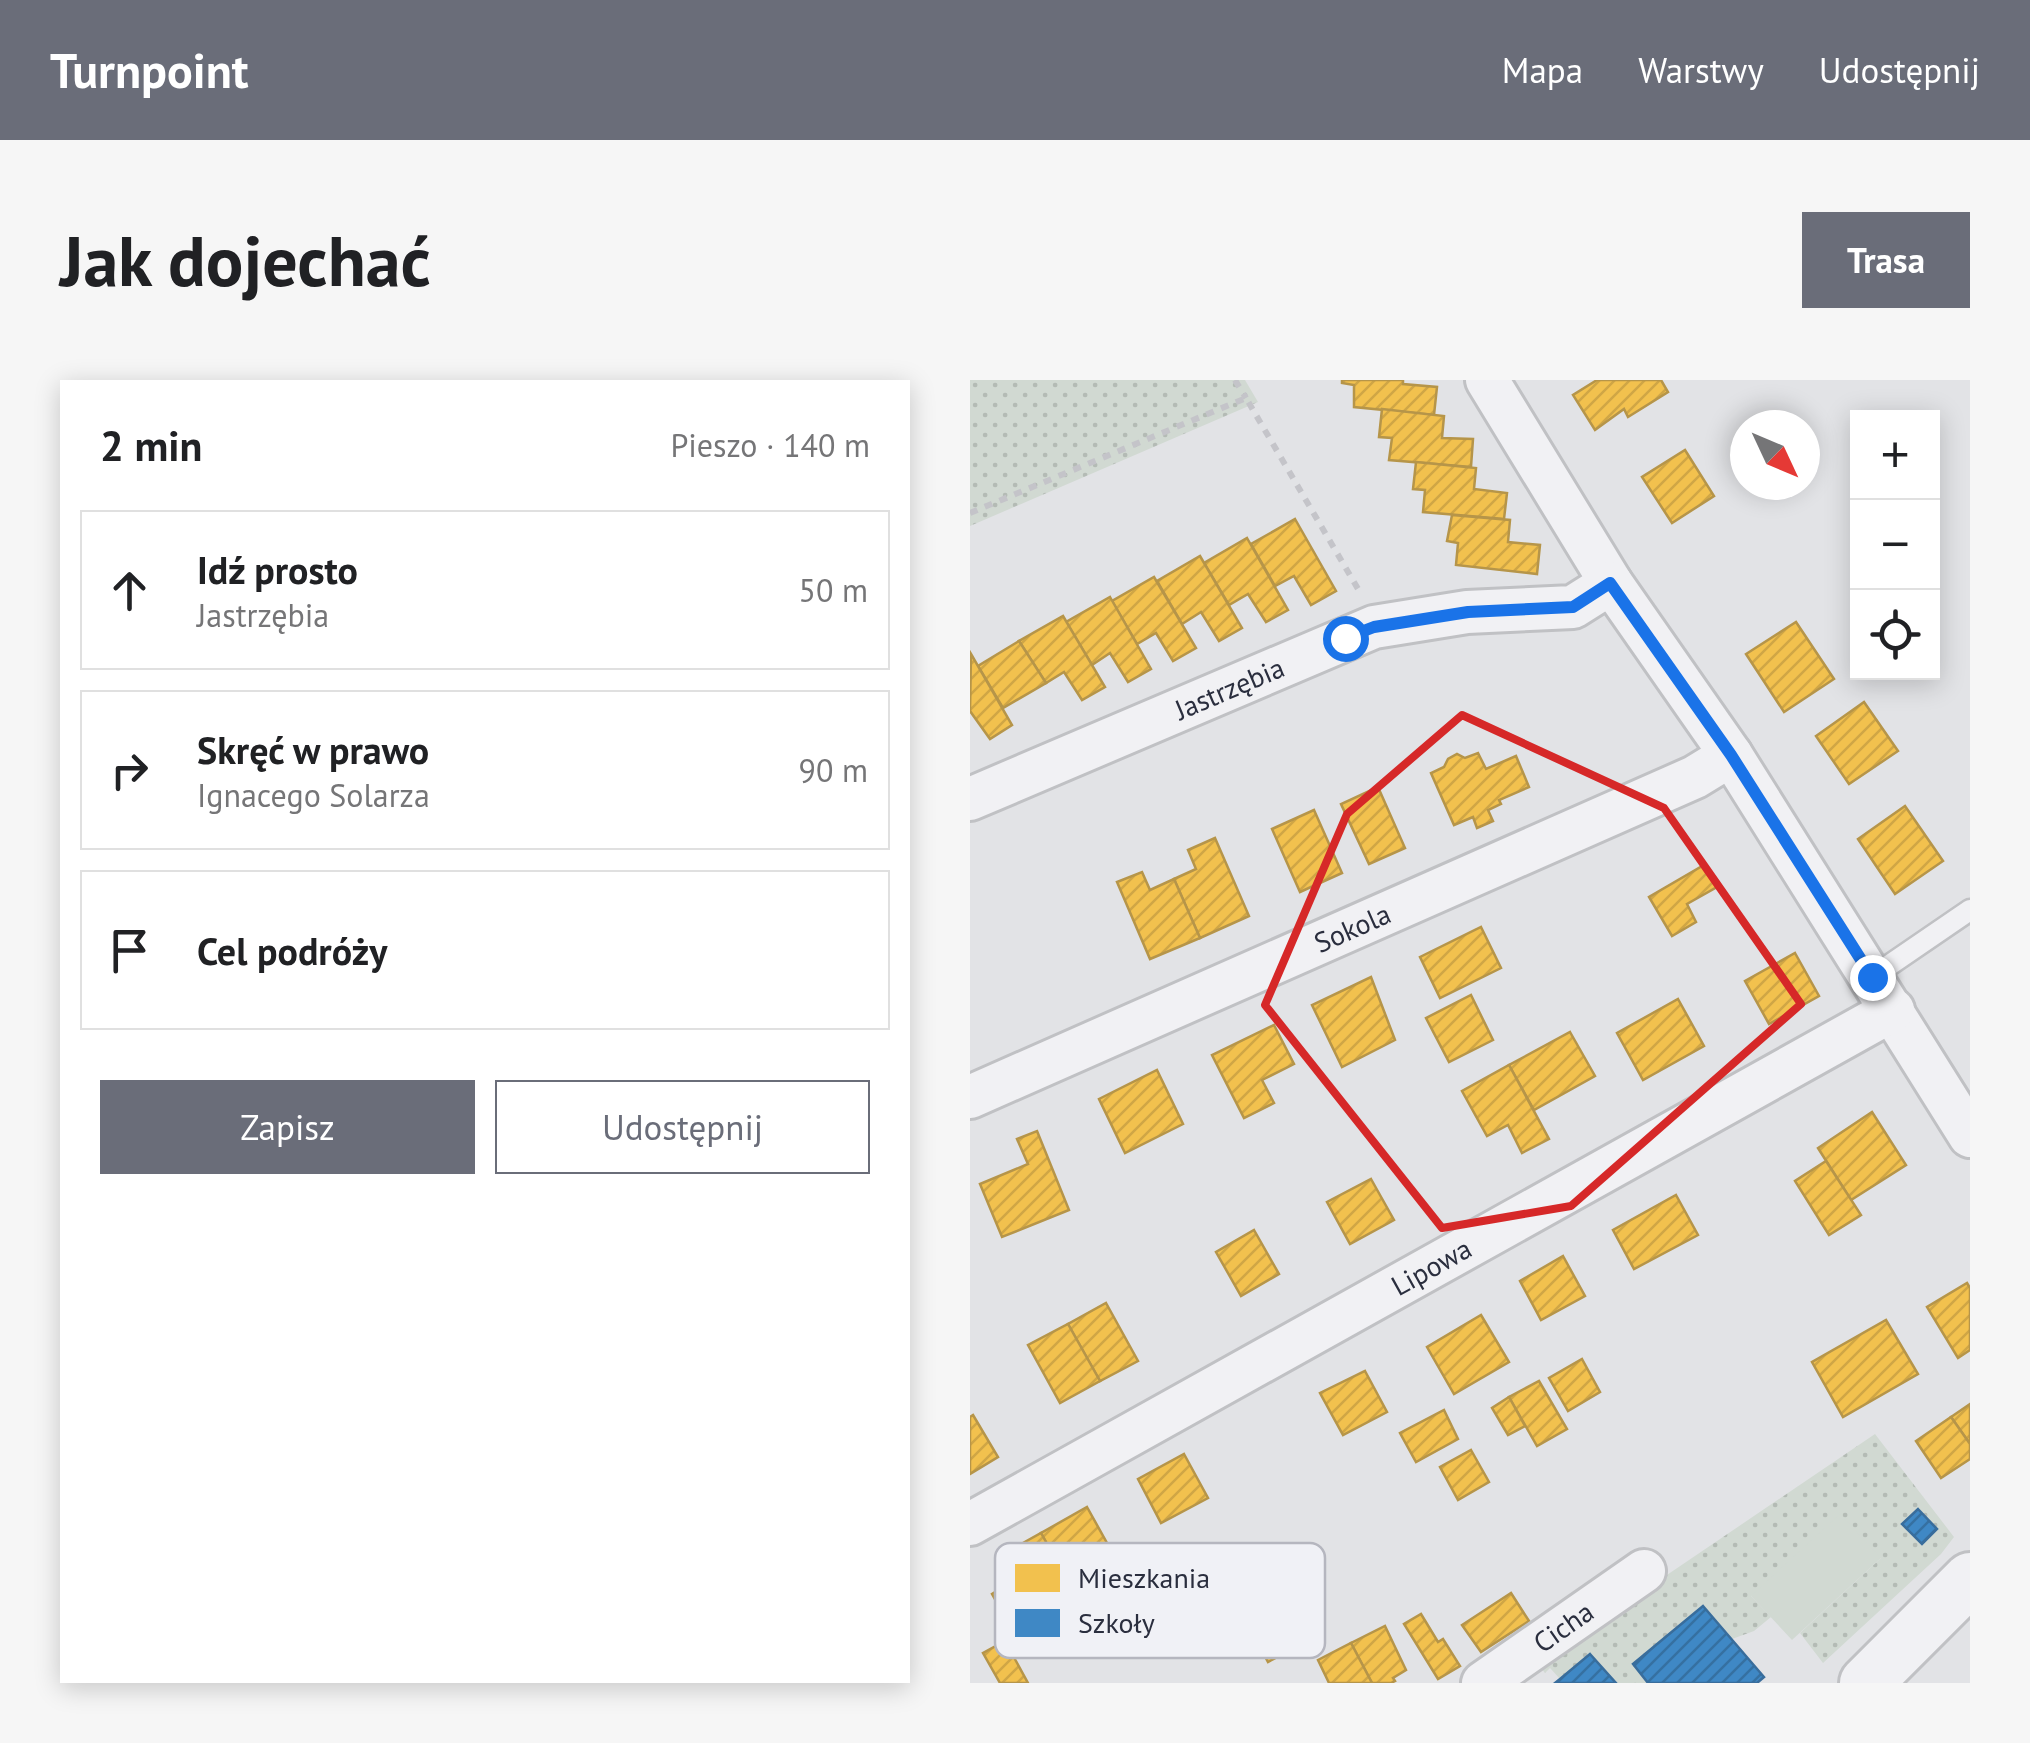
<!DOCTYPE html>
<html lang="pl">
<head>
<meta charset="utf-8">
<style>
  :root { --surface:#fff; --page:#f6f6f6; --text:#202124; --muted:#757577; --line:#e0e0e0; --accent:#6a6d79 }
  body { margin:0; font-family:"PT Sans",sans-serif; background:var(--page); color:var(--text) }
  .controls { position:absolute; right:30px; top:30px; display:grid; overflow:hidden; border-radius:0px; box-shadow:0 5px 25px #0003 }
  .controls button { width:90px; height:90px; display:grid; place-items:center; padding:0; border:0; border-bottom:2px solid var(--line); background:var(--surface); color:var(--text); font:50px sans-serif }
  .compass { position:absolute; left:760px; top:30px; width:90px; height:90px; border-radius:50%; background:var(--surface); box-shadow:0 5px 25px #0003; rotate:134deg }
  .stop { position:absolute; width:30px; height:30px; margin:-22px; border:8px solid #1a73e8; border-radius:50%; background:#fff }
  .stop.end { background:#1a73e8; border-color:#fff; box-shadow:0 2px 10px #0008 }
  .list { margin:0; padding:0; list-style:none }
  h2 { display:flex; justify-content:space-between; align-items:center; height:130px; margin:0; padding:0 40px; font-size:42px }
  h2 small { font-size:32px; font-weight:400; color:var(--muted) }
  .list li { display:grid; grid-template-columns:65px 1fr auto; gap:30px; align-items:center; box-sizing:border-box; height:160px; margin:0 20px 20px; padding:0 20px; border:2px solid var(--line); border-radius:0px }
  .list b { display:block; font-size:38px; white-space:nowrap }
  .list p { margin:0; font-size:32px; white-space:nowrap; color:var(--muted) }
  .list em { font-size:32px; font-style:normal; color:var(--muted) }
  .actions { display:flex; gap:20px; padding:30px 40px }
  .actions a { flex:1; padding:22px 0; border:2px solid var(--accent); border-radius:0px; text-align:center; font-size:35px; color:var(--accent) }
  .actions .main { background:var(--accent); color:#fff }
  .icon { flex:none; width:55px; height:55px; fill:none; stroke:currentColor; stroke-width:2; stroke-linecap:round; stroke-linejoin:round }
  .map { position:relative; flex:none; width:1000px; height:1303px; overflow:hidden; border-radius:0px }
  header { display:flex; align-items:center; gap:60px; box-sizing:border-box; height:140px; padding:0 50px; background:var(--accent); color:#fff }
  header strong { font-size:48px }
  nav { display:flex; gap:55px; margin-inline-start:auto; font-size:35px }
  .intro { display:flex; align-items:center; justify-content:space-between; box-sizing:border-box; height:240px; padding:0 60px }
  h1 { margin:0; font-size:70px }
  .button { padding:25px 45px; border-radius:0px; background:var(--accent); color:#fff; font-size:35px; font-weight:700 }
  main { display:flex; gap:60px; padding:0 60px }
  aside { flex:1; background:var(--surface); border-radius:0px; box-shadow:0 5px 25px #0003 }
  .map>svg:first-child { display:block }
</style>
</head>
<body>
<header>
<strong>Turnpoint</strong>
<nav><a>Mapa</a><a>Warstwy</a><a>Udostępnij</a></nav>
</header>
<div class="intro"><h1>Jak dojechać</h1><a class="button">Trasa</a></div>
<main>
<aside>
<h2>2 min<small>Pieszo · 140 m</small></h2>
<ul class="list">
<li><svg class="icon" aria-label="ahead" viewBox="0 0 24 24"><path d="M12 20V5M6 11l6-6 6 6"/></svg><div><b>Idź prosto</b><p>Jastrzębia</p></div><em>50 m</em></li>
<li><svg class="icon" aria-label="right" viewBox="0 0 24 24"><path d="M7 20v-9h11M14 6l5 5-5 5"/></svg><div><b>Skręć w prawo</b><p>Ignacego Solarza</p></div><em>90 m</em></li>
<li><svg class="icon" aria-label="arrive" viewBox="0 0 24 24"><path d="M6 21V4h12l-3 4 3 4H6"/></svg><div><b>Cel podróży</b></div></li>
</ul>
<div class="actions"><a class="main">Zapisz</a><a>Udostępnij</a></div>
</aside>
<div class="map">
<svg width="1000" height="1303" viewBox="0 0 1000 1303">
  <defs>
    <pattern id="grass-dots" width="8" height="8" patternUnits="userSpaceOnUse" patternTransform="scale(2.5)"><rect width="8" height="8" fill="#d1d9d2"/><path d="M2 2h.1M6 6h.1" fill="none" stroke="#b4bbb5" stroke-width="1.8" stroke-linecap="round"/></pattern>
    <pattern id="homes-hatch" width="6" height="6" patternUnits="userSpaceOnUse" patternTransform="scale(2.5)"><rect width="6" height="6" fill="#f2c14e"/><path d="M-1 1l2-2M0 6l6-6M5 7l2-2" fill="none" stroke="#d0a645"/></pattern>
    <pattern id="schools-hatch" width="6" height="6" patternUnits="userSpaceOnUse" patternTransform="scale(2.5)"><rect width="6" height="6" fill="#3f88c5"/><path d="M-1 1l2-2M0 6l6-6M5 7l2-2" fill="none" stroke="#3570a1"/></pattern>
  </defs>
  <rect width="100%" height="100%" fill="#e2e3e6"/>
  <g fill="url(#grass-dots)">
    <path d="M0,0H275L288,22L0,146Z"/>
    <path d="M905,1054L984,1157L971,1174L853,1283L830,1253L911,1178L781,1216L801,1237L784,1251L762,1259L732,1226L663,1284L678,1303H646L620,1274L590,1299L580,1288L575,1293L567,1283Z"/>
  </g>
  <path fill="#d1d9d2" d="M870,1134L911,1178L822,1260L781,1216Z"/>
  <g fill="url(#homes-hatch)" stroke="#b69549" stroke-width="2.5">
    <path d="M372,0H433V4L467,7L464,35L384,27V5L372,3Z"/>
    <path d="M627,0H691L698,12L658,37L654,29L625,50L603,15Z"/>
    <path d="M412,29L474,36L472,58L503,59L501,87L419,80L422,58L409,57Z"/>
    <path d="M715,70L744,116L702,143L672,97Z"/>
    <path d="M446,82L506,88L504,109L537,113L534,139L453,132L455,110L443,109Z"/>
    <path d="M482,135L540,140L538,162L570,165L567,194L486,185L488,163L477,161Z"/>
    <path d="M325,139L366,211L341,225L324,196L305,206L281,164Z"/>
    <path d="M277,158L318,230L296,242L278,214L259,225L234,183Z"/>
    <path d="M230,176L272,248L249,261L231,232L212,244L187,201Z"/>
    <path d="M184,197L226,268L203,281L186,253L167,264L142,221Z"/>
    <path d="M140,217L181,289L158,302L140,273L122,285L96,242Z"/>
    <path d="M93,236L135,307L112,320L94,292L76,303L49,261Z"/>
    <path d="M826,242L864,299L814,332L776,274Z"/>
    <path d="M49,261L76,303L33,328L8,286Z"/>
    <path d="M1,274L42,345L20,359L0,331Z"/>
    <path d="M894,322L928,371L879,404L846,356Z"/>
    <path d="M508,373L516,389L546,376L559,407L529,420L531,424L518,430L523,441L507,448L503,437L484,445L461,393L474,387L478,379L487,374L495,378Z"/>
    <path d="M408,407L435,468L399,484L371,424Z"/>
    <path d="M935,426L973,481L925,514L888,459Z"/>
    <path d="M344,430L372,493L330,512L302,449Z"/>
    <path d="M245,458L279,536L230,558L204,499L226,489L218,470Z"/>
    <path d="M734,485L747,507L717,524L726,542L702,556L679,517Z"/>
    <path d="M172,492L180,510L204,499L230,558L180,579L147,502Z"/>
    <path d="M511,547L531,588L470,618L450,577Z"/>
    <path d="M825,573L849,616L799,644L775,601Z"/>
    <path d="M401,597L425,660L372,687L342,625Z"/>
    <path d="M501,615L523,660L479,682L456,638Z"/>
    <path d="M708,619L734,666L673,700L647,653Z"/>
    <path d="M304,645L324,684L292,700L304,723L274,738L242,675Z"/>
    <path d="M600,652L625,696L564,730L539,685Z"/>
    <path d="M539,685L579,759L552,773L538,745L517,756L492,711Z"/>
    <path d="M187,690L213,744L155,773L129,719Z"/>
    <path d="M902,732L936,785L881,820L848,768Z"/>
    <path d="M67,751L99,830L32,857L10,804L58,784L47,759Z"/>
    <path d="M856,781L891,835L859,855L825,801Z"/>
    <path d="M401,799L424,840L380,864L357,822Z"/>
    <path d="M706,815L728,855L664,889L643,850Z"/>
    <path d="M284,850L309,894L271,916L246,872Z"/>
    <path d="M593,876L615,916L571,940L550,901Z"/>
    <path d="M997,903L1000,908V970L988,978L957,927Z"/>
    <path d="M136,923L168,981L130,1001L98,944Z"/>
    <path d="M511,935L539,982L484,1014L457,967Z"/>
    <path d="M916,940L948,994L873,1037L842,982Z"/>
    <path d="M98,944L130,1001L90,1023L58,965Z"/>
    <path d="M612,979L630,1012L598,1031L579,998Z"/>
    <path d="M395,991L417,1032L373,1055L350,1013Z"/>
    <path d="M569,1001L597,1049L567,1066L539,1017Z"/>
    <path d="M539,1017L555,1046L538,1055L522,1028Z"/>
    <path d="M1000,1024V1064L981,1037Z"/>
    <path d="M474,1030L488,1059L446,1082L430,1053Z"/>
    <path d="M3,1035L28,1077L0,1094V1037Z"/>
    <path d="M981,1037L1000,1064V1079L971,1098L946,1061Z"/>
    <path d="M501,1070L519,1102L488,1120L470,1087Z"/>
    <path d="M214,1074L238,1118L191,1143L168,1099Z"/>
    <path d="M117,1127L142,1172L96,1198L71,1153Z"/>
    <path d="M71,1153L96,1198L51,1223L26,1178Z"/>
    <path d="M40,1203L51,1223L72,1212L86,1237L48,1260L22,1214Z"/>
    <path d="M541,1213L559,1241L511,1272L492,1245Z"/>
    <path d="M303,1229L323,1269L298,1282L278,1244Z"/>
    <path d="M451,1234L468,1262L473,1259L490,1286L468,1299L434,1244Z"/>
    <path d="M415,1246L436,1290L423,1298L425,1301L421,1303H402L381,1263Z"/>
    <path d="M35,1261L58,1303H30L13,1273Z"/>
    <path d="M381,1263L402,1303H359L348,1280Z"/>
  </g>
  <g fill="url(#schools-hatch)" stroke="#396d9c" stroke-width="2.5">
    <path d="M948,1129L967,1149L952,1164L932,1144Z"/>
    <path d="M733,1226L794,1297L787,1303H678L663,1284Z"/>
    <path d="M620,1274L646,1303H585L590,1299Z"/>
  </g>
  <g fill="none" stroke-linecap="round" stroke-linejoin="round">
    <defs>
      <path id="service" d="M902,597L1000,530"/>
      <g id="minor">
        <path d="M517,0L641,203L761,375L1000,756"/>
        <path id="s1" d="M0,419L404,247L497,232L603,227L641,203"/>
        <path id="s2" d="M0,717L725,397L761,375"/>
        <path id="s3" d="M0,1144L923,630"/>
        <path id="s4" d="M513,1303L674,1191"/>
      </g>
      <path id="tertiary" d="M896,1303L1000,1199"/>
    </defs>
    <use href="#service" stroke="#c0c1c4" stroke-width="25"/>
    <use href="#minor" stroke="#c0c1c4" stroke-width="48"/>
    <use href="#tertiary" stroke="#c0c1c4" stroke-width="58"/>
    <g stroke="#c4c4c9" stroke-width="6" stroke-dasharray="8 8" stroke-linecap="butt">
      <path d="M265,0L276,18"/>
      <path d="M0,133L276,18L391,214"/>
    </g>
    <use href="#service" stroke="#f1f1f4" stroke-width="20"/>
    <use href="#minor" stroke="#f1f1f4" stroke-width="42"/>
    <use href="#tertiary" stroke="#f1f1f4" stroke-width="52"/>
  </g>
  <g fill="none" stroke-linecap="round" stroke-linejoin="round">
    <path stroke="#1a73e8" stroke-width="12" d="M375,258L404,247L498,232L603,227L640,203L761,375L902,597"/>
  </g>
  <path fill="none" stroke="#d62828" stroke-width="8" stroke-linejoin="round" d="M492,335L694,428L831,624L601,826L472,848L295,625L377,434Z"/>
  <g text-anchor="middle" stroke-width="10" stroke-linejoin="round" paint-order="stroke">
    <g font-size="28" fill="#2a2e3e" stroke="#f0f1f6">
      <text dy="10" stroke="none"><textPath href="#s1" startOffset="282">Jastrzębia</textPath></text>
      <text dy="10" stroke="none"><textPath href="#s2" startOffset="418">Sokola</textPath></text>
      <text dy="10" stroke="none"><textPath href="#s3" startOffset="528">Lipowa</textPath></text>
      <text dy="10" stroke="none"><textPath href="#s4" startOffset="98">Cicha</textPath></text>
    </g>
  </g>
  <rect x="25" y="1163" width="330" height="115" rx="15" fill="#f0f1f6" stroke="#b5b6bf" stroke-width="2.5"/>
  <rect x="45" y="1184" width="45" height="28" fill="#f2c14e"/>
  <rect x="45" y="1229" width="45" height="28" fill="#3f88c5"/>
  <g font-size="28" fill="#2a2e3e">
    <text x="108" y="1208">Mieszkania</text>
    <text x="108" y="1253">Szkoły</text>
  </g>
</svg>
<div class="controls">
<button>+</button>
<button>−</button>
<button><svg class="icon" aria-label="locate" viewBox="0 0 24 24"><circle cx="12" cy="12" r="6"/><path d="M12 2v4M12 18v4M2 12h4M18 12h4"/></svg></button>
</div>
<svg class="compass" viewBox="-18 -18 36 36"><path d="M0-13l5 13h-10z" fill="#e53935"/><path d="M0 13l5-13h-10z" fill="#757577"/></svg>
<div class="stop" style="left:375px;top:258px"></div>
<div class="stop end" style="left:902px;top:597px"></div>
</div>
</main>
</body>
</html>
